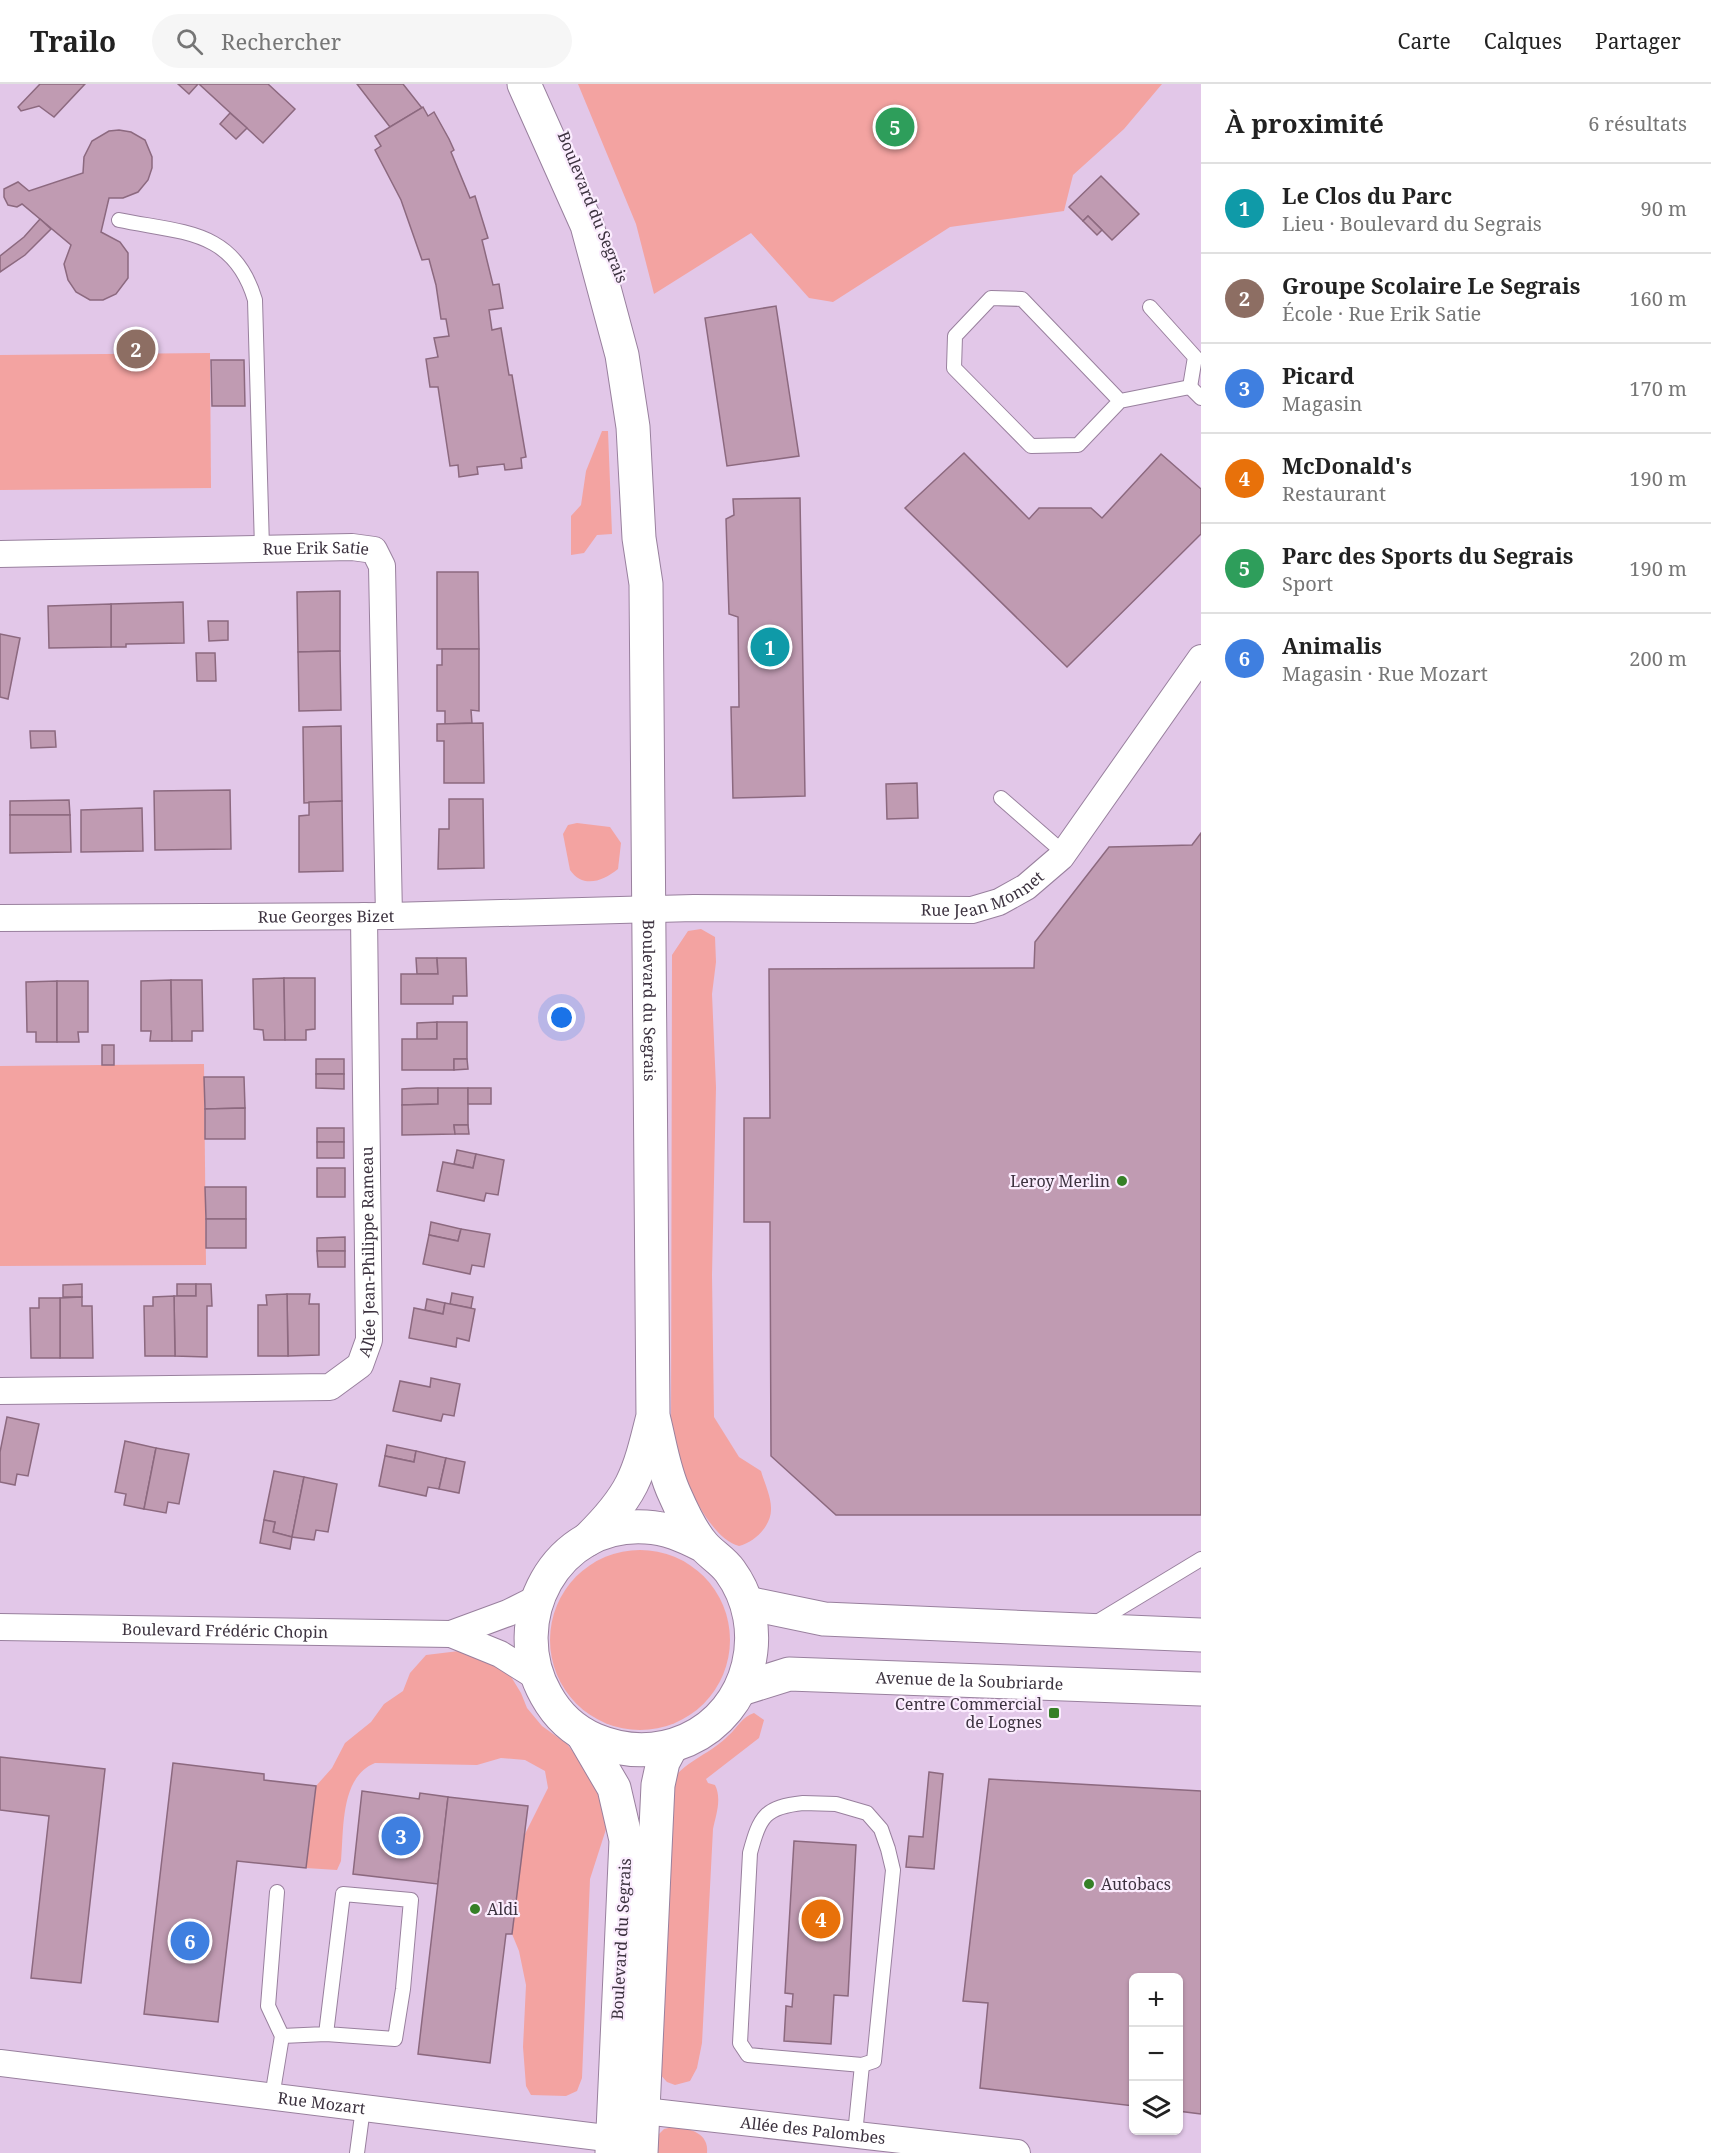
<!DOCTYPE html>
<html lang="fr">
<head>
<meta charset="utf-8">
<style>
  :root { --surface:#fff; --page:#f6f6f6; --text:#222; --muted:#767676; --line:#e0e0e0; --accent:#368027 }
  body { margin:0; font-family:"Noto Serif",serif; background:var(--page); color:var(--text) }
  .controls { position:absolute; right:18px; bottom:18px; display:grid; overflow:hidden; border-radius:9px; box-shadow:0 2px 4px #0004 }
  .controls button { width:54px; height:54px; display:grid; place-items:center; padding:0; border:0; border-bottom:2px solid var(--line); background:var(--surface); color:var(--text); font:30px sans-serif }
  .you { position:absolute; left:562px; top:934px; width:21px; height:21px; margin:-15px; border:4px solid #fff; border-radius:50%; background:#1a73e8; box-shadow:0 0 0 9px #1a73e833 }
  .badge { display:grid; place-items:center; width:39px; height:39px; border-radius:50%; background:var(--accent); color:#fff; font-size:20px; font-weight:700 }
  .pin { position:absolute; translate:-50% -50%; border:3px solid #fff; box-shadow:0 2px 6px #0006 }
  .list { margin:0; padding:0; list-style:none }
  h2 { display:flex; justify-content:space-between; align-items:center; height:78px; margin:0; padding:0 24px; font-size:26px }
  h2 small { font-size:20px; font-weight:400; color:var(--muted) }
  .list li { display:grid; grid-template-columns:39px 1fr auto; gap:18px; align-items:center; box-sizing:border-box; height:90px; padding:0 24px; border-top:2px solid var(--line) }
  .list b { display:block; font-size:22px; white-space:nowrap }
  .list p { margin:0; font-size:20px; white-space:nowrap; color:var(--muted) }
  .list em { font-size:20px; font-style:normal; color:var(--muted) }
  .icon { flex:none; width:33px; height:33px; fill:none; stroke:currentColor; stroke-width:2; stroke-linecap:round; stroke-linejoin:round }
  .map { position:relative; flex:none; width:1201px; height:2069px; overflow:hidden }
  header { display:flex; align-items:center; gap:36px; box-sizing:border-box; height:84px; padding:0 30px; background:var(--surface); border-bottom:2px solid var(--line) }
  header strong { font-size:28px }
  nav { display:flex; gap:33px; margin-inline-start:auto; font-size:21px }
  .search { width:420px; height:54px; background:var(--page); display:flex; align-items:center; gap:15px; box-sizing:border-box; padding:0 21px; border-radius:33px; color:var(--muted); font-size:22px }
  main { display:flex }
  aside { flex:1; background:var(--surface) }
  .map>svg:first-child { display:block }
</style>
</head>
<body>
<header>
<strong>Trailo</strong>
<div class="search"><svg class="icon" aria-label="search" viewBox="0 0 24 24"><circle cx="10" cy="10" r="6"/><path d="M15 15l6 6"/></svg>Rechercher</div>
<nav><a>Carte</a><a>Calques</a><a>Partager</a></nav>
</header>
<main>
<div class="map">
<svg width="1201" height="2069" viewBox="0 0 1201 2069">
  <rect width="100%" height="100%" fill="#e2c7e8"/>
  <g fill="#f3a3a1">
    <path d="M578,0H1162L1124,45L1073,91L1064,127L950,143L833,218L809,214L751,149L654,210L636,140Z"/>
    <path d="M210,269L211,404L0,406V271Z"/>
    <path d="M602,347H608L612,450L597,451L584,469L571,471V432L581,421L586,387Z"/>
    <path d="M577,739L610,743L621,759L618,785C603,797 583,805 570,786L563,750L568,741Z"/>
    <path d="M701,845L715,853L716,878L712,910L716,1003L712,1191L714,1333L739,1373L761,1387C764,1398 771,1412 771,1424C772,1441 755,1458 739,1462C708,1454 683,1391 671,1362L672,871L688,847Z"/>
    <path d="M204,980L206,1181L0,1182V982Z"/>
    <circle cx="640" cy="1556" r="90"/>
    <path d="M459,1567L490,1574L510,1591L521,1609L527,1624L542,1642L567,1660L587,1686L596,1701L608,1739L590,1795L582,1994L577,2007L566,2012L531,2011L526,2002L523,1963L526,1901L519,1867L512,1850L524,1752L548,1704L545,1687L525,1676L501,1674L477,1681L375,1679C340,1693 344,1745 341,1777L337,1786L306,1784L316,1702L332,1684L345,1659L371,1638L384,1620L403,1607L410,1589L426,1571Z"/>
    <path d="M754,1629L764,1636L759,1654L706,1695L708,1699L715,1701C722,1715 716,1731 713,1745L702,1959L697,1984L690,1997L675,2001L667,1998L657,1987L672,1696C687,1676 712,1669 729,1651C738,1643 742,1633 754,1629Z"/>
    <path d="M673,2043C690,2044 709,2049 707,2069H654L657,2052L664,2045Z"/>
  </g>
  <g fill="#c09bb2" stroke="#8c697f" stroke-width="1.5">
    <path d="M40,0H85L54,33L39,22L21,27L18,23Z"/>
    <path d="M178,0H198L189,10Z"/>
    <path d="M199,0H268L295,25L263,59Z"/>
    <path d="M357,0H403L422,24L390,43Z"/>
    <path d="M423,23L428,32L434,28L449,55L454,66L451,68L470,114L475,112L488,154L482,156L493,201L499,200L503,224L489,226L492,246L501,244L509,291H512L526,373L521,374L522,384L505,386L504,380L477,383L478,390L459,393L458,381L450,382L438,303H430L426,275L438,273L434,254L449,252L446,235H441L436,201L429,175L422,176L401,116L375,66L381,62L375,52Z"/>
    <path d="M230,29L247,44L236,55L220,40Z"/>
    <path d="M119,46L131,48L145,56L152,73V84L148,96L138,108L123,114H109L101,148L120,158L128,169V194L116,210L103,216H90L76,208L68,196L64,180L71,161L22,120L17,123L8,121L4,113V105L18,98L29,107L83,89L84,73L92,57L109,47Z"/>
    <path d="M1101,92L1139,130L1112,156L1088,132L1083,137L1069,123Z"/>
    <path d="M1088,132L1102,146L1097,151L1083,137Z"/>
    <path d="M40,135L51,145L25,171L0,188V172L24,153Z"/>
    <path d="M776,222L799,372L727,382L705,234Z"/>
    <path d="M211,276H244L245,322H212Z"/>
    <path d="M964,369L1029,435L1039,424H1091L1102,434L1161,370L1201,405V450L1067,583L905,424Z"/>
    <path d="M800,414L805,712L733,714L731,623H739L738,533L729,530L726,435L734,431L733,415Z"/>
    <path d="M437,488H478L479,565H437Z"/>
    <path d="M340,507V567L298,568L297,508Z"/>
    <path d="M183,518L184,559L126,560V563H111V520Z"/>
    <path d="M111,520V563L49,564L48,522Z"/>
    <path d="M208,537H228V556L209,557Z"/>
    <path d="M0,550L20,554L8,615L0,613Z"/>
    <path d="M442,565H479V627L471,626L472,639L445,640V627H437V581H442Z"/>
    <path d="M340,567L341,626L299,627L298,568Z"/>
    <path d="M196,569H215L216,597H197Z"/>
    <path d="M483,639L484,699H444V657H437V640Z"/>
    <path d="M341,642L342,717L304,719L303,643Z"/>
    <path d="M30,647H55L56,663L31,664Z"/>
    <path d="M917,699L918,734L887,735L886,700Z"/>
    <path d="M230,706L231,765L155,766L154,707Z"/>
    <path d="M449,715H483L484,784L438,785L439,745H449Z"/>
    <path d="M69,716L70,731H10V717Z"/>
    <path d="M342,717L343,787L299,788V732L309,731V718Z"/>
    <path d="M142,724L143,767L81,768V726Z"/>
    <path d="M10,731H70L71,768L10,769Z"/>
    <path d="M1201,749V1431H836L771,1372L770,1138H744V1034H770L769,885L1034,884L1035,858L1109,763L1192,761Z"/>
    <path d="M416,874H437L438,890H417Z"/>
    <path d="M437,874H466L467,912H453V920H401V890H438Z"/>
    <path d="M284,894L285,956H264L263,946L254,945L253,895Z"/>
    <path d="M284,894H315V945L306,946V956H285Z"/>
    <path d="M171,896L172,957H150L151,947H141V897Z"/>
    <path d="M171,896H202L203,947H192V957H172Z"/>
    <path d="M57,897V958H36V948H27L26,898Z"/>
    <path d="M57,897H88V948H78L79,958H57Z"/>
    <path d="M437,938V955L417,956V939Z"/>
    <path d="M437,938H467V975H454V986H402V955H437Z"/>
    <rect x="102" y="961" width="12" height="20"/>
    <rect x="316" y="975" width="28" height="15"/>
    <path d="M454,975H467L468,985L454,986Z"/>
    <path d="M316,990H344V1005L316,1004Z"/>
    <path d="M204,993H244L245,1024L205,1025Z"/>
    <path d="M417,1004H438V1020L402,1021V1005Z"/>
    <path d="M438,1004H468V1041H454L455,1050L402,1051V1021L438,1020Z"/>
    <rect x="468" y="1004" width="23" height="16"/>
    <path d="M245,1024V1055H205V1025Z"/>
    <path d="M454,1041H468L469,1050H455Z"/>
    <rect x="317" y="1044" width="27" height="14"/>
    <rect x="317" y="1058" width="27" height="16"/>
    <path d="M457,1066L476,1070L473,1084L454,1080Z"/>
    <path d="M476,1070L504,1076L498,1111L486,1109L484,1117L437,1107L443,1078L473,1084Z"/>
    <rect x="317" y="1084" width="28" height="29"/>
    <path d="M205,1103H246V1135H206Z"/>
    <rect x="206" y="1135" width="40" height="29"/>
    <path d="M431,1138L461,1145L458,1157L429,1151Z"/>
    <path d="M461,1145L490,1150L484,1183L472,1181L470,1190L423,1180L429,1151L458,1157Z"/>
    <path d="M345,1153V1167H317V1154Z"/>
    <path d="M317,1167H345V1183H318Z"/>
    <path d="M82,1200V1213H63V1201Z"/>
    <rect x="177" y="1200" width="19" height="12"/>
    <path d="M196,1200H211L212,1222H207V1273L175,1272L174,1212H196Z"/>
    <path d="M452,1209L473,1213L471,1224L450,1220Z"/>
    <path d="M287,1210H310L309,1220H319V1271L288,1272Z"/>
    <path d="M287,1210L288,1272H258V1221H267L266,1211Z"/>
    <path d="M174,1212L175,1272H145L144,1222H153V1213Z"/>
    <path d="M82,1213V1222H92L93,1274H60V1214Z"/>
    <path d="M39,1214H60V1274H31L30,1224H39Z"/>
    <path d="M427,1215L445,1219L443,1230L425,1226Z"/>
    <path d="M445,1219L475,1225L469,1257L457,1254L456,1263L409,1254L414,1224L443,1230Z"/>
    <path d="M431,1294L460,1300L454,1332L443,1330L441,1337L393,1327L400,1297L430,1303Z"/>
    <path d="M7,1333L39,1340L28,1392L17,1390L15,1401L0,1398V1368Z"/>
    <path d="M125,1357L156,1364L144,1425L124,1421L126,1410L115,1408Z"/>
    <path d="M387,1361L416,1367L414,1378L385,1372Z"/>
    <path d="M156,1364L189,1370L179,1420L168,1418L166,1429L144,1425Z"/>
    <path d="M416,1367L446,1374L439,1405L428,1403L426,1412L379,1402L385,1372L414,1378Z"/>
    <path d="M446,1374L465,1378L459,1409L439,1405Z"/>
    <path d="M274,1387L304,1393L292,1453L273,1448L275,1438L264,1436Z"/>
    <path d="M304,1393L337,1400L328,1448L316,1446L314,1456L292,1453Z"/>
    <path d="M264,1436L275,1438L273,1448L292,1453L290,1465L260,1459Z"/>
    <path d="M0,1673L105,1685L81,1899L31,1894L49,1732L0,1726Z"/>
    <path d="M173,1679L264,1690V1696L316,1702L306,1784L237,1777L218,1938L144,1930Z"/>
    <path d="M929,1688L943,1690L934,1785L906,1783L909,1752L923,1753Z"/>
    <path d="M989,1695L1201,1707V2030L1178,2027V1894H1134V2022L980,2004L988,1919L963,1917Z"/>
    <path d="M362,1707L419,1715L420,1709L448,1713L438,1800L353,1790Z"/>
    <path d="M448,1713L528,1722L512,1850H506L490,1979L418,1970Z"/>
    <path d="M794,1757L856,1761L848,1912L834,1911L831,1960L784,1957L786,1922L792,1923L793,1910L785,1909Z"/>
  </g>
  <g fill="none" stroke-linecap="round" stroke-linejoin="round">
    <defs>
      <g id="service">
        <path d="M119,136C182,149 234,145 255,216L262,464"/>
        <path d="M1150,223L1195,273L1190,303"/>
        <path d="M1120,317L1022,215L991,214L955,252L954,284L1031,362L1078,361L1120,317L1190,303L1201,314"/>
        <path d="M1001,714L1064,769"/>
        <path d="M1092,1541L1201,1475"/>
        <path d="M803,1719L836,1720L867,1729L881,1745L888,1765L893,1786L874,1977L862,1981L748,1971L740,1959L750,1769C760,1732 765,1723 803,1719Z"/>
        <path d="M282,1952L326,1950L395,1955L403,1905L411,1816L343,1810L326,1950"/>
        <path d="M272,2013L282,1952L268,1922L277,1808"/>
        <path d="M855,2050L862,1981"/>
        <path d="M357,2069L363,2024"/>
      </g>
      <g id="minor">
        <path id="s1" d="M0,470L352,463L374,466L382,482L389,832"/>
        <path id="s2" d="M0,834L389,832L694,824L972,826L999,818L1026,803L1061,773L1201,574"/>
        <path id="s3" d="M0,1307L330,1303L360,1281L369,1256L364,832"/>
        <path id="s4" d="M0,1543L451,1550L508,1529L536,1515"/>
        <path d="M451,1550L500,1570L535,1592"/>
        <path id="s5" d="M0,1979L630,2057"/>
        <path id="s6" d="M644,2027L1017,2069"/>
      </g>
      <g id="tertiary">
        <path id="s7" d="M524,0L587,141L622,271L633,343L639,454L646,500L653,1332C638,1393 633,1411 587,1456"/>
        <path d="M654,1336C660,1360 664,1388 675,1411C682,1427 692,1449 704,1462C712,1471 723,1477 730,1487C771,1543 752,1627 687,1656C657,1669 626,1669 595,1656C574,1647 557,1631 546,1611C504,1537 555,1437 646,1443C667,1444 684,1452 702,1461"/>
        <path d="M747,1519L824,1535L1201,1551"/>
        <path id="s8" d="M741,1605L789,1590L1201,1605"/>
        <path d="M583,1651L614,1704L626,1756L612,2069"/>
        <path d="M641,2069L658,1701L663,1678L671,1663"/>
      </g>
    </defs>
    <use href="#service" stroke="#99809e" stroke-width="16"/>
    <use href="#minor" stroke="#99809e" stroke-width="28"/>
    <use href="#tertiary" stroke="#99809e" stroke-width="35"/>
    <use href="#service" stroke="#fff" stroke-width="14"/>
    <use href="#minor" stroke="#fff" stroke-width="26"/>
    <use href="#tertiary" stroke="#fff" stroke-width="33"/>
  </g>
  <g fill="#368027" stroke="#fbedfe" stroke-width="2">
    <circle cx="1122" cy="1097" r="6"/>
    <rect x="1048" y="1623" width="12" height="12" rx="3"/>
    <circle cx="1089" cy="1800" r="6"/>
    <circle cx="475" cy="1825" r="6"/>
  </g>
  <g text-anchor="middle" stroke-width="4.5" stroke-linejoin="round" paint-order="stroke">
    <g font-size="16" fill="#3c323f" stroke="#fbedfe">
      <text transform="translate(593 123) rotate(68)" y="6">Boulevard du Segrais</text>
      <text dy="6" stroke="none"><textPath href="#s1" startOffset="316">Rue Erik Satie</textPath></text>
      <text dy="6" stroke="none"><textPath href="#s2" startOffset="986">Rue Jean Monnet</textPath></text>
      <text dy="6" stroke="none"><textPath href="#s2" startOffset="326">Rue Georges Bizet</textPath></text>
      <text dy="6" stroke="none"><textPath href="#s7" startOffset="936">Boulevard du Segrais</textPath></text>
      <text dy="6" stroke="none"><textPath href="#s3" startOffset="482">Allée Jean-Philippe Rameau</textPath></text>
      <text dy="6" stroke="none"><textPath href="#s4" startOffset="225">Boulevard Frédéric Chopin</textPath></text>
      <text dy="6" stroke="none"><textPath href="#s8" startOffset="231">Avenue de la Soubriarde</textPath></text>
      <text transform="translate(621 1855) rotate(-87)" y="6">Boulevard du Segrais</text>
      <text dy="6" stroke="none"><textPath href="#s5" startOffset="324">Rue Mozart</textPath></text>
      <text dy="6" stroke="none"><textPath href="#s6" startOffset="170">Allée des Palombes</textPath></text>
    </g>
    <g font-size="16" fill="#3c323f" stroke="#fbedfe" text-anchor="end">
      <text x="1110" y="1103">Leroy Merlin</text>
      <text x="1042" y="1626">Centre Commercial<tspan x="1042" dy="18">de Lognes</tspan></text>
      <text x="1101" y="1806" text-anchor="start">Autobacs</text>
      <text x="487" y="1831" text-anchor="start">Aldi</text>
    </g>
  </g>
</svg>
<div class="controls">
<button>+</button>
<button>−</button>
<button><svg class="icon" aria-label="layers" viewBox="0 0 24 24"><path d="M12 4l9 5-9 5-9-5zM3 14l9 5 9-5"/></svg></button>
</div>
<div class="you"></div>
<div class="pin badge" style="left:770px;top:563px;background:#0f9aa8">1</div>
<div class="pin badge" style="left:136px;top:265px;background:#8d6e63">2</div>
<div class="pin badge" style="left:401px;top:1752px;background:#3f7fe0">3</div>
<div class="pin badge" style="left:821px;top:1835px;background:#e8710a">4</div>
<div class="pin badge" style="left:895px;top:43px;background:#2e9e5b">5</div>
<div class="pin badge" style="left:190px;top:1857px;background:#3f7fe0">6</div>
</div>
<aside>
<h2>À proximité<small>6 résultats</small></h2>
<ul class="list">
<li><span class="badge" style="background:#0f9aa8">1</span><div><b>Le Clos du Parc</b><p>Lieu · Boulevard du Segrais</p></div><em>90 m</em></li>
<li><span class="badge" style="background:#8d6e63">2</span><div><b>Groupe Scolaire Le Segrais</b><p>École · Rue Erik Satie</p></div><em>160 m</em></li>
<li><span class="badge" style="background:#3f7fe0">3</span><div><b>Picard</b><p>Magasin</p></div><em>170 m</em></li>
<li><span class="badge" style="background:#e8710a">4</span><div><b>McDonald's</b><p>Restaurant</p></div><em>190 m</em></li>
<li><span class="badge" style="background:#2e9e5b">5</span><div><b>Parc des Sports du Segrais</b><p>Sport</p></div><em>190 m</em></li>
<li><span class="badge" style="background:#3f7fe0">6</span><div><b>Animalis</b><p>Magasin · Rue Mozart</p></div><em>200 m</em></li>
</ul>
</aside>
</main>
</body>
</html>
